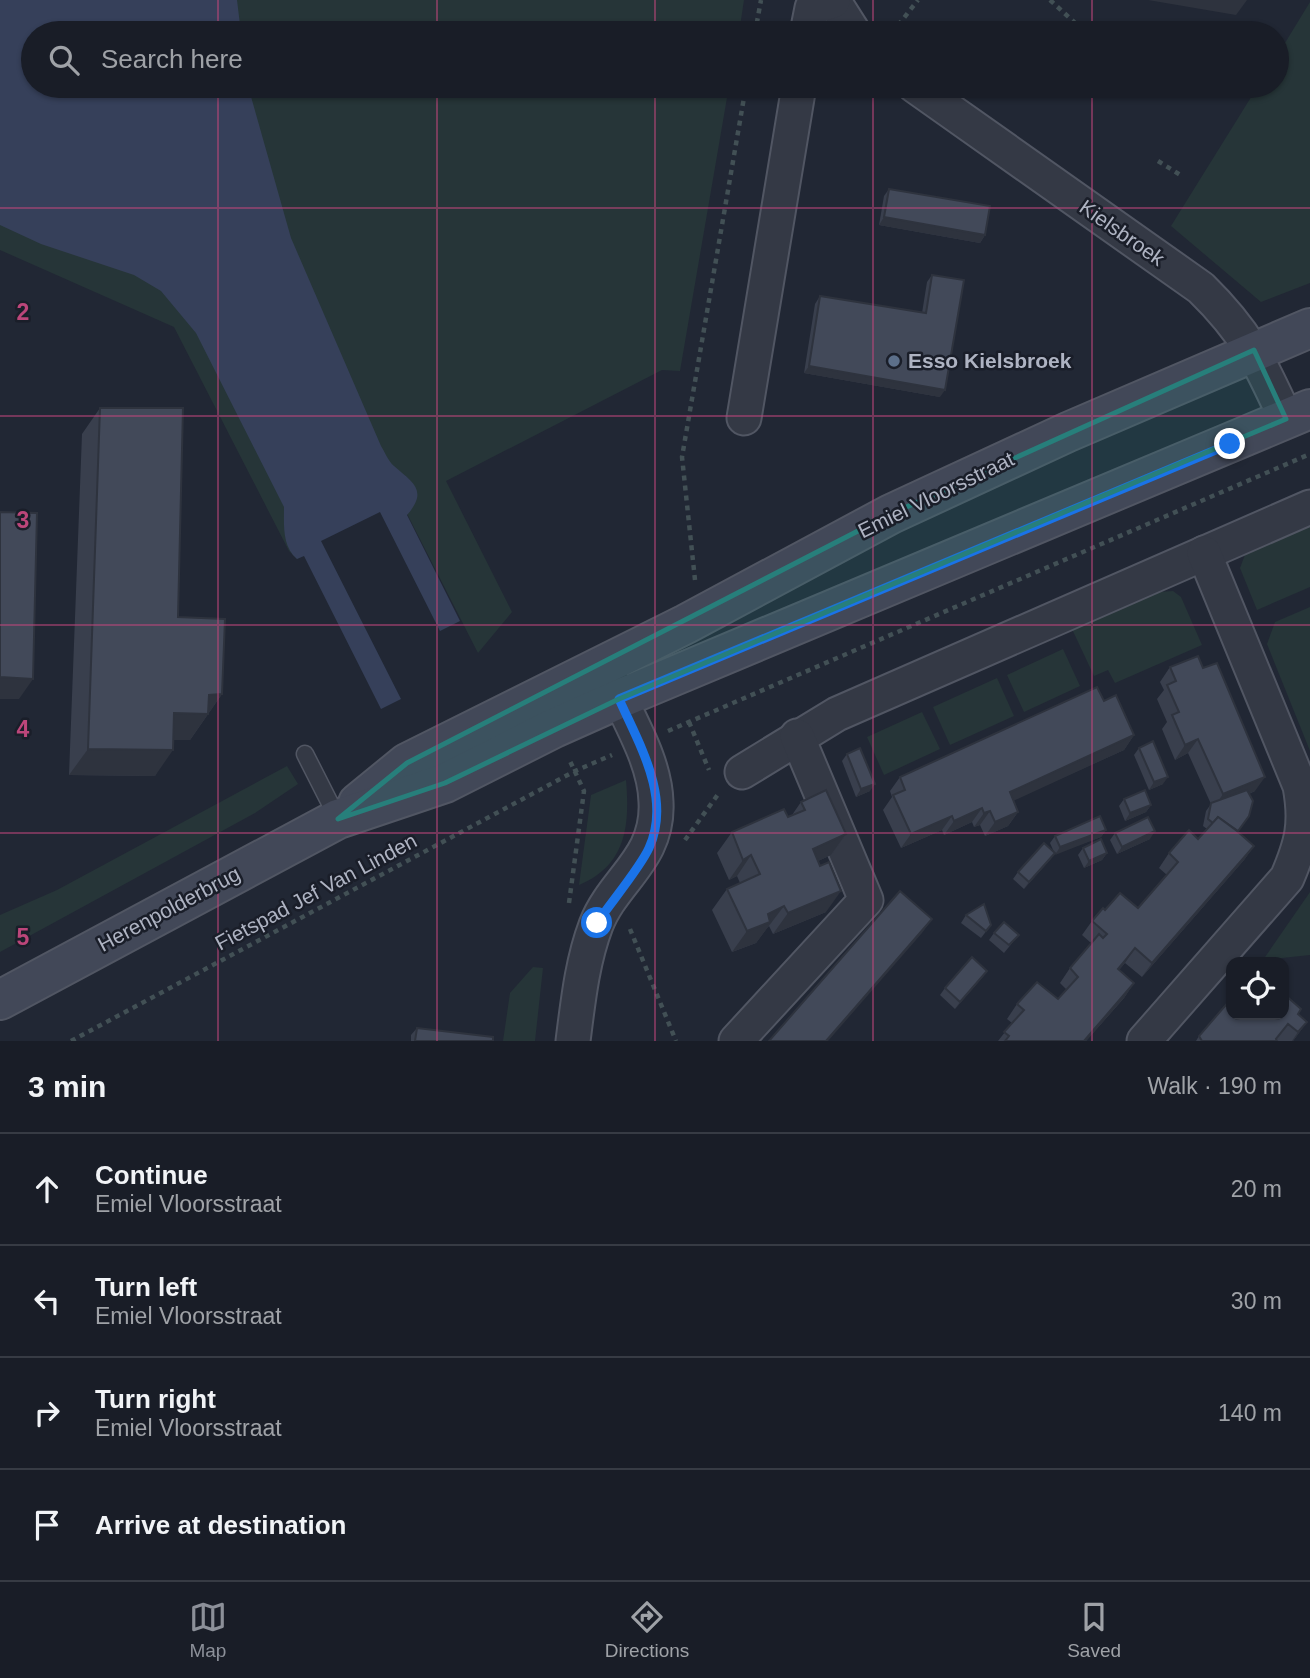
<!DOCTYPE html>
<html lang="en">
<head>
<meta charset="utf-8">
<style>
  :root { --surface:#191d27; --page:#22262f; --text:#f1f3f6; --muted:#9fa2a7; --line:#373b44; --accent:#8c9099 }
  body { margin:0; font-family:Arial,sans-serif; background:var(--page); color:var(--text) }
  .controls { position:absolute; right:21px; bottom:21px; display:grid; overflow:hidden; border-radius:14px; box-shadow:0 2px 5px #0004 }
  .controls button { width:63px; height:63px; display:grid; place-items:center; padding:0; border:0; border-bottom:2px solid var(--line); background:var(--surface); color:var(--text); font:35px sans-serif }
  .stop { position:absolute; width:21px; height:21px; margin:-16px; border:5px solid #1a73e8; border-radius:50%; background:#fff }
  .stop.end { background:#1a73e8; border-color:#fff; box-shadow:0 2px 7px #0008 }
  .list { margin:0; padding:0; list-style:none }
  h2 { display:flex; justify-content:space-between; align-items:center; height:91px; margin:0; padding:0 28px; font-size:30px }
  h2 small { font-size:23px; font-weight:400; color:var(--muted) }
  .list li { display:grid; grid-template-columns:46px 1fr auto; gap:21px; align-items:center; box-sizing:border-box; height:112px; padding:0 28px; border-top:2px solid var(--line) }
  .list b { display:block; font-size:26px; white-space:nowrap }
  .list p { margin:0; font-size:23px; white-space:nowrap; color:var(--muted) }
  .list em { font-size:23px; font-style:normal; color:var(--muted) }
  .icon { flex:none; width:38px; height:38px; fill:none; stroke:currentColor; stroke-width:2; stroke-linecap:round; stroke-linejoin:round }
  .map { position:relative; flex:none; width:1310px; height:1041px; overflow:hidden }
  .search { position:absolute; background:var(--surface); box-shadow:0 2px 5px #0004; left:21px; right:21px; top:21px; height:77px; display:flex; align-items:center; gap:18px; box-sizing:border-box; padding:0 24px; border-radius:38px; color:var(--muted); font-size:26px }
  .sheet { height:539px; background:var(--surface) }
  nav { display:flex; justify-content:space-around; align-items:center; box-sizing:border-box; height:98px; border-top:2px solid var(--line); background:var(--surface); font-size:19px; color:var(--muted) }
  nav a { display:grid; justify-items:center; gap:4px }
  nav .on { color:var(--accent) }
  .map>svg:first-child { display:block }
</style>
</head>
<body>
<div class="map">
<svg width="1310" height="1041" viewBox="0 0 1310 1041">
  <rect width="100%" height="100%" fill="#212734"/>
  <g fill="#263538">
    <path d="M171,0H744L739,33H178Z"/>
    <path d="M1310,2V283L1261,302L1171,226L1258,86H1277V56Z"/>
    <path d="M189,86H729L680,371L662,370L446,481L512,612L478,653Z"/>
    <path d="M0,184L190,287L321,541L297,559L289,551L174,327L0,250Z"/>
    <path d="M1310,521V587L1257,610L1240,568L1246,552Z"/>
    <path d="M1173,591L1181,597L1202,645L1115,683L1108,670L1094,676L1072,629L1158,592Z"/>
    <path d="M1310,607V751L1267,644L1275,622Z"/>
    <path d="M1063,649L1080,686L1024,712L1007,675Z"/>
    <path d="M997,678L1014,716L950,745L933,707Z"/>
    <path d="M922,712L940,749L884,775L867,737Z"/>
    <path d="M287,766L298,784L255,813L0,952V915L57,890Z"/>
    <path d="M626,780C630,826 626,865 579,885L591,795Z"/>
    <path d="M1310,892V955L1263,960Z"/>
    <path d="M533,967L543,968L535,1041H503L510,993Z"/>
  </g>
  <path fill="#36405a" d="M0,0H237L241,33H33V86H248L291,238L381,446C385,452 388,461 394,466C412,482 429,490 407,515L460,621L440,631L380,512L321,541L401,699L381,709L304,556L297,559C282,546 284,525 284,507L196,333L161,291L134,275L41,244L0,225Z"/>
  <g fill="none" stroke-linecap="round" stroke-linejoin="round">
    <defs>
      <path id="lane" d="M305,754L338,819"/>
      <g id="street">
        <path d="M833,0L854,33"/>
        <path d="M807,33L812,8L833,1"/>
        <path d="M915,86L1201,288C1247,333 1260,362 1286,419"/>
        <path d="M744,418L799,86"/>
        <path d="M742,772L837,714L1310,507"/>
        <path d="M573,1041C578,1002 582,962 596,925C614,879 659,859 656,802C655,759 626,716 610,677"/>
        <path d="M736,1041L866,900L797,736"/>
        <path d="M1144,1041L1287,878C1302,843 1307,824 1300,786L1204,553"/>
      </g>
      <g id="secondary">
        <path d="M358,803L407,763L686,624L891,514L1068,432L1310,328"/>
        <path d="M0,1000L338,819L445,783L554,728L619,699L1310,409"/>
      </g>
    </defs>
    <use href="#lane" stroke="#515663" stroke-width="19"/>
    <use href="#street" stroke="#515663" stroke-width="37"/>
    <use href="#secondary" stroke="#515663" stroke-width="42"/>
    <g stroke="#425055" stroke-width="4.5" stroke-dasharray="5 5" stroke-linecap="butt">
      <path d="M1050,0L1086,33"/>
      <path d="M755,33L761,0"/>
      <path d="M892,33L918,0"/>
      <path d="M1158,161L1182,176"/>
      <path d="M695,580L682,457L746,86"/>
      <path d="M689,722L709,770"/>
      <path d="M668,731L1310,454"/>
      <path d="M685,840L719,793"/>
      <path d="M569,903L584,791L569,759"/>
      <path d="M630,929L676,1041"/>
      <path d="M71,1041L575,771L612,755"/>
    </g>
    <use href="#lane" stroke="#343945" stroke-width="16"/>
    <use href="#street" stroke="#343945" stroke-width="33"/>
    <use href="#secondary" stroke="#424858" stroke-width="38"/>
  </g>
  <g fill="#393f4d">
    <path d="M889,189L985,235L980,243L879,225L884,196Z"/>
    <path d="M932,275L940,397L804,373L815,304L820,296L922,313L927,282Z"/>
    <path d="M100,408L178,617L222,694L190,740H173L155,776L69,775L82,434Z"/>
    <path d="M1170,667L1255,791L1249,794L1238,831L1254,846L1244,860L1142,977L1125,963L1119,970L1134,983L1124,998L1086,1041H998L1012,1023L1007,1019L1017,1004L1058,999L1067,990L1060,983L1070,968L1091,943L1082,935L1092,921L1105,910L1138,908L1167,875L1159,868L1169,853L1198,839L1207,829L1203,826L1206,811L1211,804L1188,753L1175,760L1162,729L1167,722L1157,699L1164,690L1160,682Z"/>
    <path d="M1104,701L1134,735L1124,750L1013,800L1018,812L1008,826L985,836L980,825L974,827L972,822L944,835L942,830L901,848L883,810L892,797L890,791L900,777Z"/>
    <path d="M1139,748L1163,784L1149,790L1134,755Z"/>
    <path d="M847,754L870,791L856,797L842,761Z"/>
    <path d="M1124,799L1151,805L1146,812L1125,821L1119,806Z"/>
    <path d="M801,802L846,834L831,855L818,861L826,912L773,934L769,926L767,928L756,943L732,952L712,910L727,889L740,883L737,876L729,880L717,853L732,832L792,815Z"/>
    <path d="M1106,830L1101,837L1054,854L1024,889L1013,879L1018,872L1054,852L1050,843L1055,836Z"/>
    <path d="M1115,833L1150,839L1117,854L1110,840Z"/>
    <path d="M1083,848L1107,853L1102,860L1084,868L1078,855Z"/>
    <path d="M966,915L991,925L981,938L961,923Z"/>
    <path d="M994,933L1013,942L1004,953L989,940Z"/>
    <path d="M987,971L955,1009L940,995L945,988Z"/>
    <path d="M1298,1014L1307,1022L1293,1041H1196L1199,1036Z"/>
    <path d="M417,1028L493,1041H411V1035Z"/>
  </g>
  <g fill="#2e333e">
    <path d="M1148,0H1247L1236,15Z"/>
    <path d="M884,217L985,235L980,243L879,225Z"/>
    <path d="M809,366L945,390L940,397L804,373Z"/>
    <path d="M0,677L33,679L19,699H0Z"/>
    <path d="M222,694L190,740H156L174,713L209,695Z"/>
    <path d="M1134,735L1124,750L1000,807L1010,792Z"/>
    <path d="M1198,739L1188,753L1175,760L1185,745Z"/>
    <path d="M88,749L173,750L155,776L69,775Z"/>
    <path d="M1168,777L1163,784L1149,790L1154,782Z"/>
    <path d="M1265,777L1255,791L1213,809L1223,794Z"/>
    <path d="M875,784L870,791L856,797L861,789Z"/>
    <path d="M1151,805L1146,812L1125,821L1130,813Z"/>
    <path d="M982,808L972,822L944,835L954,821Z"/>
    <path d="M990,811L980,825L974,827L984,813Z"/>
    <path d="M1018,812L1008,826L985,836L995,822Z"/>
    <path d="M952,816L942,830L901,848L911,834Z"/>
    <path d="M1106,830L1101,837L1055,855L1060,847Z"/>
    <path d="M1155,831L1150,839L1117,854L1122,847Z"/>
    <path d="M846,834L831,855L799,870L813,849Z"/>
    <path d="M1254,846L1244,860L1142,977L1152,963Z"/>
    <path d="M1055,853L1050,860L1024,889L1029,882Z"/>
    <path d="M1107,853L1102,860L1084,868L1089,861Z"/>
    <path d="M751,855L737,876L729,880L743,860Z"/>
    <path d="M841,891L826,912L773,934L788,913Z"/>
    <path d="M784,906L756,943L732,952L747,931L768,914Z"/>
    <path d="M932,919L922,933L828,1041H826Z"/>
    <path d="M1135,948L1125,963L1108,983L1118,969Z"/>
    <path d="M987,971L982,978L955,1009L960,1002Z"/>
    <path d="M1134,983L1124,998L1086,1041H1084Z"/>
    <path d="M1307,1022L1293,1041H1292L1298,1032Z"/>
  </g>
  <g fill="#424959" stroke="#2e333e" stroke-width="2">
    <path d="M889,189L990,206L985,235L884,217Z"/>
    <path d="M932,275L964,280L945,390L809,366L820,296L926,313Z"/>
    <path d="M100,408H183L178,617L225,619L222,694L209,695L208,714L174,713L173,750L88,749Z"/>
    <path d="M0,512L37,513L33,679L0,677Z"/>
    <path d="M1198,656L1203,668L1217,663L1265,777L1223,794L1198,739L1185,745L1172,715L1179,712L1167,685L1176,681L1170,667Z"/>
    <path d="M1097,687L1104,701L1116,695L1134,735L1010,792L1018,812L995,822L990,811L984,813L982,808L954,821L952,816L911,834L893,795L905,790L900,777Z"/>
    <path d="M1153,741L1168,777L1154,782L1139,748Z"/>
    <path d="M860,748L875,784L861,789L847,754Z"/>
    <path d="M826,790L846,834L813,849L820,866L829,862L841,891L788,913L784,906L768,914L770,922L747,931L727,889L760,874L751,855L743,860L732,832L784,809L788,817L805,810L801,802Z"/>
    <path d="M1145,790L1151,805L1130,813L1124,799Z"/>
    <path d="M1247,790L1253,801L1249,816L1238,831L1218,817L1213,823L1208,819L1211,803Z"/>
    <path d="M1100,816L1106,830L1060,847L1055,836Z"/>
    <path d="M1148,817L1155,831L1122,847L1115,833Z"/>
    <path d="M1218,817L1237,831L1254,846L1152,963L1135,948L1127,958L1118,969L1134,983L1084,1041H1005L1009,1036L1004,1032L1024,1010L1017,1004L1037,982L1058,999L1078,977L1070,968L1099,934L1103,938L1107,934L1092,921L1103,908L1105,910L1120,893L1138,908L1178,862L1169,853L1189,830L1198,839Z"/>
    <path d="M1101,839L1107,853L1089,861L1083,848Z"/>
    <path d="M1044,843L1055,853L1029,882L1018,872Z"/>
    <path d="M900,891L932,919L826,1041H769Z"/>
    <path d="M984,904L991,925L986,931L966,915Z"/>
    <path d="M1004,922L1019,935L1009,945L994,933Z"/>
    <path d="M972,957L987,971L960,1002L945,988Z"/>
    <path d="M1284,994L1301,1009L1298,1014L1307,1022L1298,1032L1288,1024L1276,1039L1277,1041H1202L1199,1036L1231,999V1015H1284Z"/>
    <path d="M417,1028L493,1037V1041H415Z"/>
  </g>
  <g fill="none" stroke-linecap="round" stroke-linejoin="round">
    <path stroke="#1a73e8" stroke-width="9" d="M597,923C611,902 640,868 649,848C672,798 639,744 619,699L1230,444"/>
  </g>
  <path fill="#277f7b" fill-opacity="0.2" stroke="#277f7b" stroke-width="5" stroke-linejoin="round" d="M1254,350L1286,419L619,699L445,783L338,819L407,763L891,514Z"/>
  <path fill="none" stroke="#bc467a" stroke-width="2" stroke-opacity="0.55" d="M218,0V33M437,0V33M655,0V33M873,0V33M1092,0V33M218,86V1041M437,86V1041M655,86V1041M873,86V1041M1092,86V1041M0,208H1310M0,416H1310M0,625H1310M0,833H1310"/>
  <circle fill="#5c6f8a" stroke="#1a1e29" stroke-width="2.5" cx="894" cy="361" r="7"/>
  <g text-anchor="middle" stroke-width="5" stroke-linejoin="round" paint-order="stroke">
    <g font-size="21" fill="#aeb3c2" stroke="#1a1e29">
      <text transform="translate(1122 233) rotate(35)" y="7">Kielsbroek</text>
      <text transform="translate(936 495) rotate(-26)" y="7">Emiel Vloorsstraat</text>
      <text transform="translate(316 892) rotate(-28)" y="7">Fietspad Jef Van Linden</text>
      <text transform="translate(169 909) rotate(-28)" y="7">Herenpolderbrug</text>
    </g>
    <g font-size="21" font-weight="bold" fill="#aeb3c2" stroke="#1a1e29" text-anchor="start">
      <text x="908" y="368">Esso Kielsbroek</text>
    </g>
  </g>
  <g font-size="23" text-anchor="middle" font-weight="bold" fill="#bc467a" stroke="#1a1e29" stroke-width="5" stroke-linejoin="round" paint-order="stroke">
    <text x="23" y="320">2</text>
    <text x="23" y="528">3</text>
    <text x="23" y="737">4</text>
    <text x="23" y="945">5</text>
  </g>
</svg>
<div class="controls">
<button><svg class="icon" aria-label="locate" viewBox="0 0 24 24"><circle cx="12" cy="12" r="6"/><path d="M12 2v4M12 18v4M2 12h4M18 12h4"/></svg></button>
</div>
<div class="stop" style="left:597px;top:923px"></div>
<div class="stop end" style="left:1230px;top:444px"></div>
<div class="search"><svg class="icon" aria-label="search" viewBox="0 0 24 24"><circle cx="10" cy="10" r="6"/><path d="M15 15l6 6"/></svg>Search here</div>
</div>
<section class="sheet">
<h2>3 min<small>Walk · 190 m</small></h2>
<ul class="list">
<li><svg class="icon" aria-label="ahead" viewBox="0 0 24 24"><path d="M12 20V5M6 11l6-6 6 6"/></svg><div><b>Continue</b><p>Emiel Vloorsstraat</p></div><em>20 m</em></li>
<li><svg class="icon" aria-label="left" viewBox="0 0 24 24"><path d="M17 20v-9H6M10 6l-5 5 5 5"/></svg><div><b>Turn left</b><p>Emiel Vloorsstraat</p></div><em>30 m</em></li>
<li><svg class="icon" aria-label="right" viewBox="0 0 24 24"><path d="M7 20v-9h11M14 6l5 5-5 5"/></svg><div><b>Turn right</b><p>Emiel Vloorsstraat</p></div><em>140 m</em></li>
<li><svg class="icon" aria-label="arrive" viewBox="0 0 24 24"><path d="M6 21V4h12l-3 4 3 4H6"/></svg><div><b>Arrive at destination</b></div></li>
</ul>
</section>
<nav>
<a class="on"><svg class="icon" aria-label="map" viewBox="0 0 24 24"><path d="M3 6l6-2 6 2 6-2v14l-6 2-6-2-6 2zM9 4v14M15 6v14"/></svg>Map</a>
<a><svg class="icon" aria-label="directions" viewBox="0 0 24 24"><path d="M12 3l9 9-9 9-9-9zM9 14v-3h6M13 9l2 2-2 2"/></svg>Directions</a>
<a><svg class="icon" aria-label="saved" viewBox="0 0 24 24"><path d="M7 4h10v16l-5-4-5 4z"/></svg>Saved</a>
</nav>
</body>
</html>
